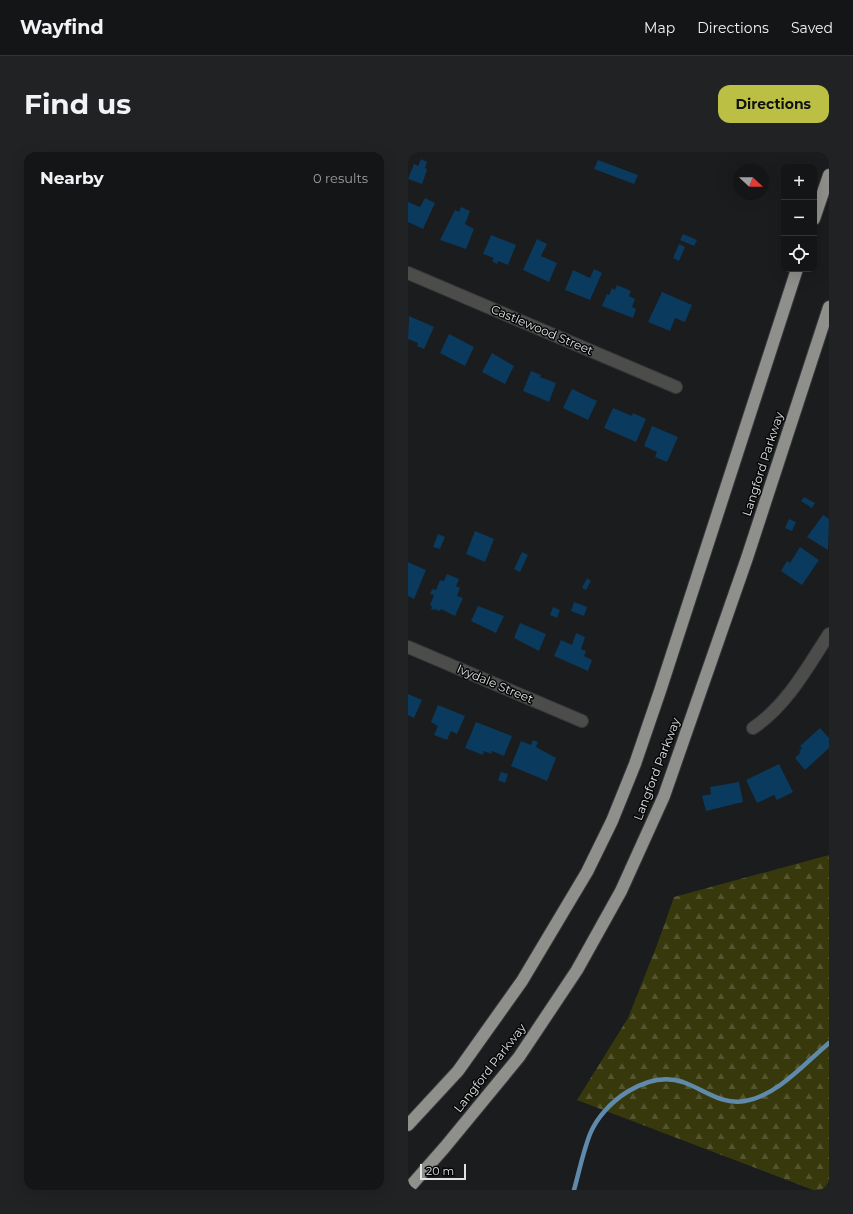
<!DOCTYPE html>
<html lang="en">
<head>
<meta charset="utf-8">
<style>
  :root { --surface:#141516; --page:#212223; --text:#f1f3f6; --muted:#9d9fa1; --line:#333435; --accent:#bbc044 }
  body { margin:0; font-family:Montserrat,sans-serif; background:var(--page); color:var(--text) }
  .controls { position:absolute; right:12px; top:12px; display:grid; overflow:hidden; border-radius:8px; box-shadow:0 4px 16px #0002 }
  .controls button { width:36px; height:36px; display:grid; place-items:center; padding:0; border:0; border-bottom:1px solid var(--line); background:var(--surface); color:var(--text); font:20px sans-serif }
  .compass { position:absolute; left:325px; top:12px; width:36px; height:36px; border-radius:50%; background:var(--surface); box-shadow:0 4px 16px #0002; rotate:112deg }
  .scale { position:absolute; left:12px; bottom:10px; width:46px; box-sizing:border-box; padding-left:4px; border:2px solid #dfe1e3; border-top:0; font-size:11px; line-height:14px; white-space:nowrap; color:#dfe1e3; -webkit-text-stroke:3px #060707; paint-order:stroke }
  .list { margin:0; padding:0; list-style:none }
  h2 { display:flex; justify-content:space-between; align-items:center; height:52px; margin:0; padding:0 16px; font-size:17px }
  h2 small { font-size:13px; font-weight:400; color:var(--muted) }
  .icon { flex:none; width:22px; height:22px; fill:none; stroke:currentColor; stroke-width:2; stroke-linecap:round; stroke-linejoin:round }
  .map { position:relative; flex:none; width:421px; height:1038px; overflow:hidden; border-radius:12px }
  header { display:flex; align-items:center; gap:24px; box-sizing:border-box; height:56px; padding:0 20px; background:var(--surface); border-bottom:1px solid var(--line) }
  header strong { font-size:19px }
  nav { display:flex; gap:22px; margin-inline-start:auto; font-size:14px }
  .intro { display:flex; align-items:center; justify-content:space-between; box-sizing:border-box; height:96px; padding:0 24px }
  h1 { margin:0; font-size:28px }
  .button { padding:10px 18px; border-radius:12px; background:var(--accent); color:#111; font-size:14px; font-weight:700 }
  main { display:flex; gap:24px; padding:0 24px }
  aside { flex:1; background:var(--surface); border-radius:12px; box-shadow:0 4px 16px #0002 }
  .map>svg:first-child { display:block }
</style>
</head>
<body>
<header>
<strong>Wayfind</strong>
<nav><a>Map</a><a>Directions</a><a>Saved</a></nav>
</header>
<div class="intro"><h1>Find us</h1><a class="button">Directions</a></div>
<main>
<aside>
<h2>Nearby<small>0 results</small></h2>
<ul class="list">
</ul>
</aside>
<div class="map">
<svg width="421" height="1038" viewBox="0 0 421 1038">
  <defs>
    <pattern id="forest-firs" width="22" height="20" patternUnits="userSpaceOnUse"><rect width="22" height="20" fill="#37390c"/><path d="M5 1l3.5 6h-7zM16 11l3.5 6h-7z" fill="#54552f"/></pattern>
  </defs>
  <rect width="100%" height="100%" fill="#1a1c1e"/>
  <path fill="url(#forest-firs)" d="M421,703V1038H405L169,948L220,866L249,793L266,745Z"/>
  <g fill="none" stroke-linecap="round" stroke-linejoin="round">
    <path stroke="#5f8aac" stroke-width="4.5" d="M166,1038C171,1020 175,1000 182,982C195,950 239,918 275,930C297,938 313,953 337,949C369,944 397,911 421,891"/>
  </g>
  <g fill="#0a3a5e">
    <path d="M13,7L19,10L17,16L19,18L14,32L0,27L6,12L10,14Z"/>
    <path d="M190,8L230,23L226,32L186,17Z"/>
    <path d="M17,46L27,51L15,77L0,70V50L12,55Z"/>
    <path d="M53,55L62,59L57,72L66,77L58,97L32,88L47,58L51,60Z"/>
    <path d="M275,82L289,88L286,94L272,88Z"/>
    <path d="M83,83L108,93L100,113L90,109L89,112L84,109L86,106L75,102Z"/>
    <path d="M129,87L139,92L133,104L149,111L141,130L115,118Z"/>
    <path d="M271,92L277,95L271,109L265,106Z"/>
    <path d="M186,117L194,121L182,148L157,138L165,118L182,126Z"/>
    <path d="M209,133L223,139L221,144L227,147L224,155L228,157L225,166L194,154L199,142L201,143L204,136L207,138Z"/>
    <path d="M254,140L284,153L277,170L267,166L262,179L240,170Z"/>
    <path d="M1,164L26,175L16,197L9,194L10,191L0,187Z"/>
    <path d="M41,182L66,195L57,214L32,201Z"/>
    <path d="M84,201L106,214L97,232L74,220Z"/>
    <path d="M123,219L133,223L132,225L148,231L141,250L115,239Z"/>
    <path d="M164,237L189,249L180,268L155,256Z"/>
    <path d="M205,256L224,264L225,261L238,267L228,290L196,276Z"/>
    <path d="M244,274L270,285L259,310L247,305L249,300L236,294Z"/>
    <path d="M396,345L407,351L404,356L393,349Z"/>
    <path d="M415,363L421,367L420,398L399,385Z"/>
    <path d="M381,367L388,370L384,379L377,376Z"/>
    <path d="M67,379L86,387L77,410L58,402Z"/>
    <path d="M30,382L37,385L32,397L25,395Z"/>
    <path d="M392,395L411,408L394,433L373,419L379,409L382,411Z"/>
    <path d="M114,400L120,403L112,420L106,417Z"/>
    <path d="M0,410L18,418L6,447L0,444Z"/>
    <path d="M39,422L51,427L48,434L52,436L49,444L55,446L47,464L33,457L32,459L28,458V456L27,458L23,457L24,454L22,453L26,443L22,442L24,437L28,438L32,428L36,429Z"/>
    <path d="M179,426L183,429L178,438L174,436Z"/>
    <path d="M166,450L179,455L176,464L163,459Z"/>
    <path d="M70,454L96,464L88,481L63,469Z"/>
    <path d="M145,455L152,458L149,466L142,463Z"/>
    <path d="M112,471L138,482L131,499L106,486Z"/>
    <path d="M168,481L177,485L173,497L178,499L176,504L184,508L180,519L146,504L153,488L164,493Z"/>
    <path d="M0,542L14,548L6,566L0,563Z"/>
    <path d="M30,553L57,564L49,582L43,579L39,588L26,583L30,574L23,570Z"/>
    <path d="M68,570L104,584L96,604L84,599L83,602L76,599L75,603L57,596Z"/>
    <path d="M412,576L421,586V596L397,618L387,606L393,600L391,599L394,596L392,594Z"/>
    <path d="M125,588L130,590L128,595L148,606L139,629L103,614L113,589L123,593Z"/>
    <path d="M371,612L385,640L369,648L366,643L349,651L338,628Z"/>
    <path d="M93,620L100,622L97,631L90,628Z"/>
    <path d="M331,630L335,650L298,659L294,644L303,642L302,635Z"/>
  </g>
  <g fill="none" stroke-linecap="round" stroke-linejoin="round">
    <defs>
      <g id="street">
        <path d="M0,121L268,235"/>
        <path d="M0,495L174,569"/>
        <path d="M345,576C379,553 399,516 421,482"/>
      </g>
      <g id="highway">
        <path d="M406,67L421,23"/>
        <path d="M0,973L50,919L114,829L179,720L204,669L227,612L252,539L389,117"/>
        <path d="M0,1037L37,995L111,905L169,818L213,739L256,644L339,406L421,155"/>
      </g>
    </defs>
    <use href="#street" stroke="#36383a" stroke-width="14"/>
    <use href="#highway" stroke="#36383a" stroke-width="14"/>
    <use href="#street" stroke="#4c4c4b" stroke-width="12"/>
    <use href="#highway" stroke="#8f908c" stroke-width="12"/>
  </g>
  <g text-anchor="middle" stroke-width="3" stroke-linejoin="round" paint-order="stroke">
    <g font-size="12" fill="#dfe1e3" stroke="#060707">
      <text transform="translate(134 178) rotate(23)" y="4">Castlewood Street</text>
      <text transform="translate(355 312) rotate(-72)" y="4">Langford Parkway</text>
      <text transform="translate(87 532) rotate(23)" y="4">Ivydale Street</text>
      <text transform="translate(249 617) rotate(-69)" y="4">Langford Parkway</text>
      <text transform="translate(82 916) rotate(-52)" y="4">Langford Parkway</text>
    </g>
  </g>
</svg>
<div class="controls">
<button>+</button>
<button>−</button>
<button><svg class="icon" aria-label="locate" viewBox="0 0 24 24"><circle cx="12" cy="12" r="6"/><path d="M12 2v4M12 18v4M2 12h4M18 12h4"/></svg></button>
</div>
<svg class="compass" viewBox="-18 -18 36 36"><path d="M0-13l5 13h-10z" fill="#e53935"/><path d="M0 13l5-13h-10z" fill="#9d9fa1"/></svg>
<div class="scale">20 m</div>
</div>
</main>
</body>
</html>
